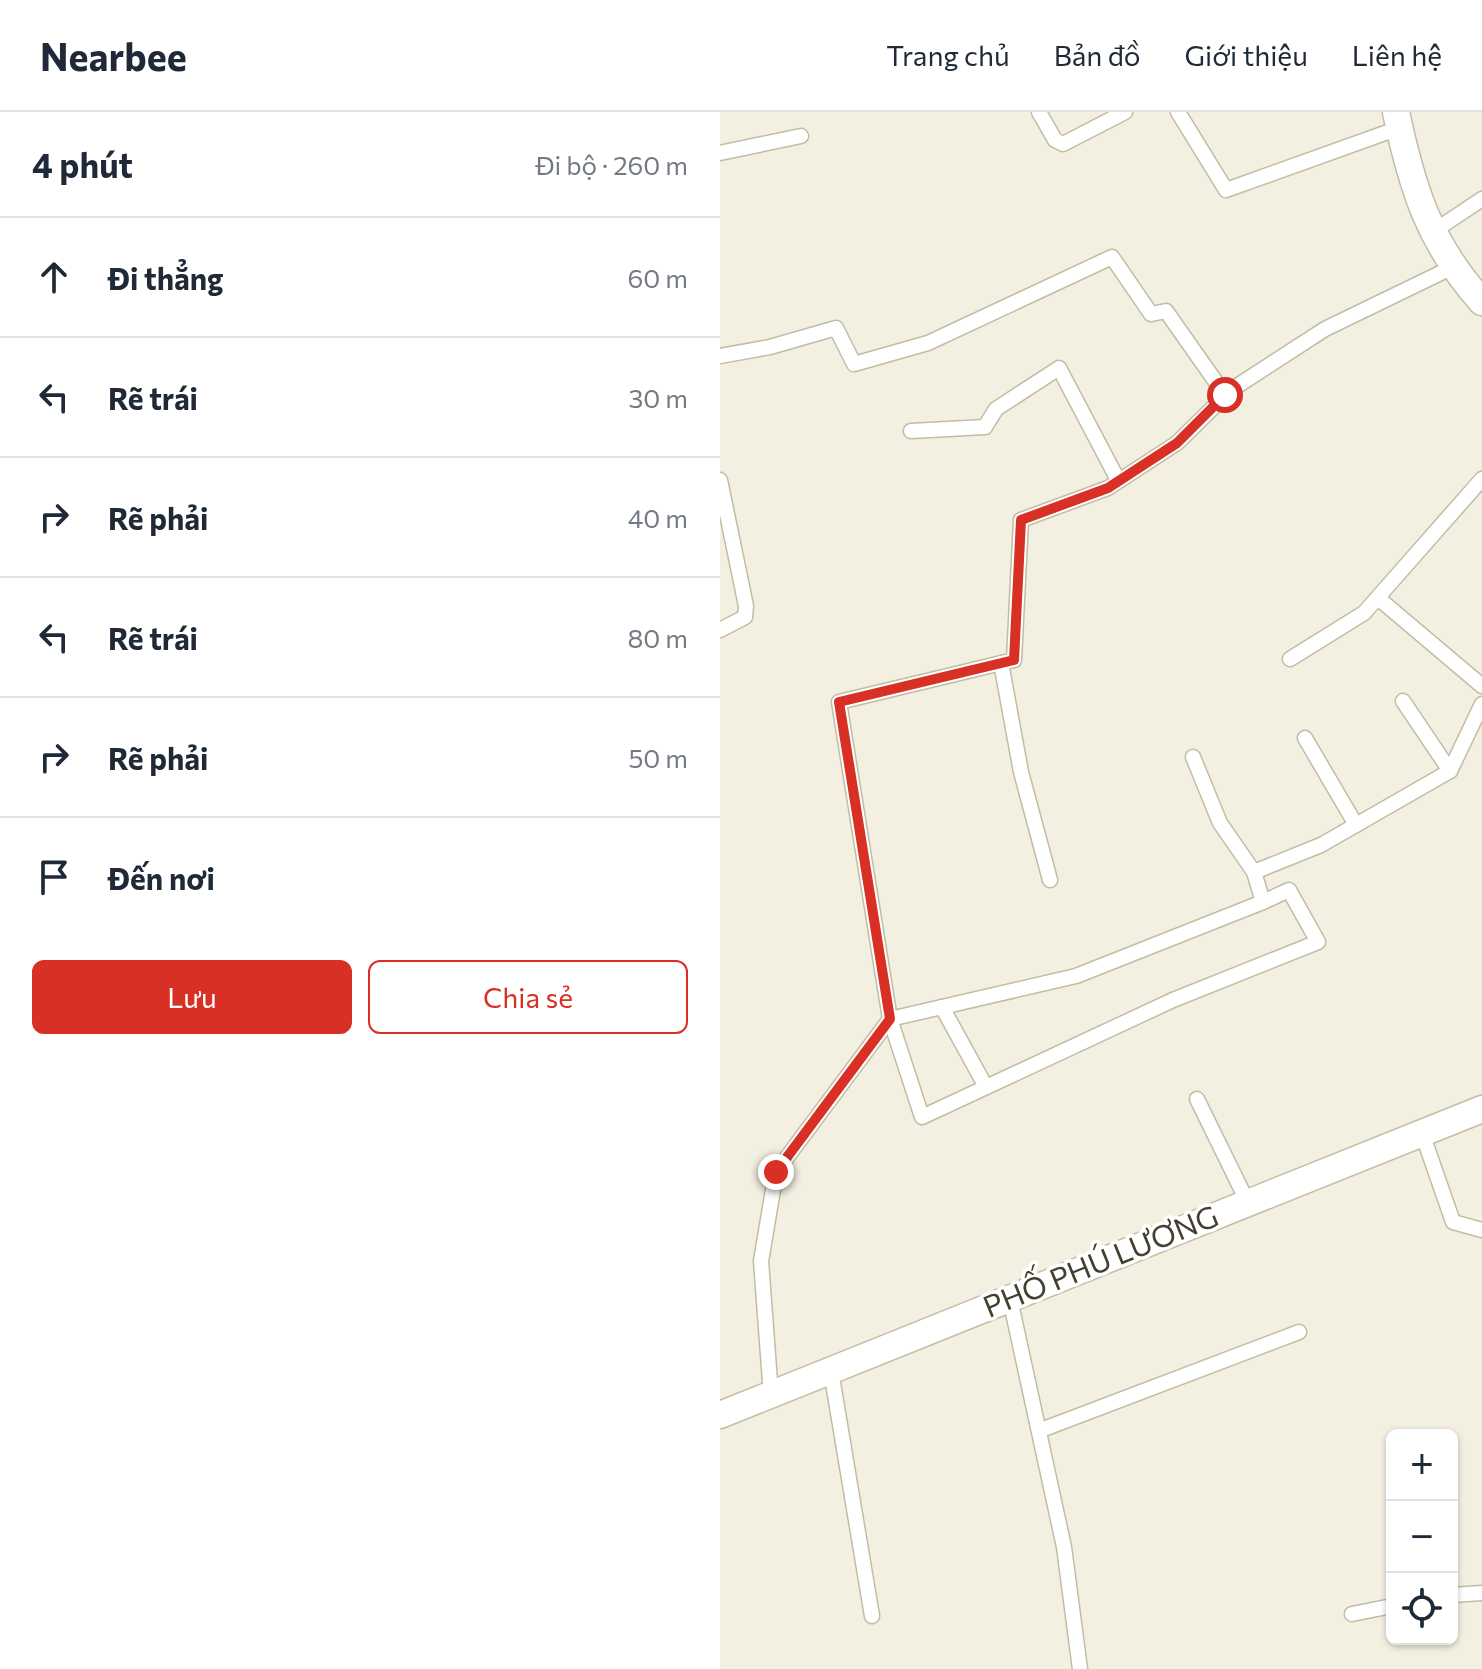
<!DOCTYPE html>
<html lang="vi">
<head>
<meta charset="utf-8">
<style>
  :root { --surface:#fff; --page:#f2f2f3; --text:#1f2937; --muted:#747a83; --line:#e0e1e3; --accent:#d93025 }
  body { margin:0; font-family:Commissioner,sans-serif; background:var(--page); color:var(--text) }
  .controls { position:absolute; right:24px; bottom:24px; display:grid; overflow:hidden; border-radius:12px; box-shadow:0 2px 6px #0004 }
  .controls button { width:72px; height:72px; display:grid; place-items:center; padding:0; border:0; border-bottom:2px solid var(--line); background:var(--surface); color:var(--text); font:40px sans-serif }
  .stop { position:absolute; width:24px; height:24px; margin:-18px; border:6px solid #d93025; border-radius:50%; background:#fff }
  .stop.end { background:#d93025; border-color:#fff; box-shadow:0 2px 8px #0008 }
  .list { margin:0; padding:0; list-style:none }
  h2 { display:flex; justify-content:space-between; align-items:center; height:104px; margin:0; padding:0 32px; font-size:34px }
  h2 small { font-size:26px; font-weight:400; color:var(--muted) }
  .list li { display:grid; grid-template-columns:52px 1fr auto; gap:24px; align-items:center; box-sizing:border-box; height:120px; padding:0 32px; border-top:2px solid var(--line) }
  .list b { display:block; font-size:30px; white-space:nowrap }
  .list em { font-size:26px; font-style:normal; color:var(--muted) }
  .actions { display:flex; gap:16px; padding:24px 32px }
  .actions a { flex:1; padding:18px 0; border:2px solid var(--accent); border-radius:12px; text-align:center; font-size:28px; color:var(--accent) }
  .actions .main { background:var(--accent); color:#fff }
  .icon { flex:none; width:44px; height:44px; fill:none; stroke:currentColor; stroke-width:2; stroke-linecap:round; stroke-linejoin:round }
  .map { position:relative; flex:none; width:762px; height:1557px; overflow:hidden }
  header { display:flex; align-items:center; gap:48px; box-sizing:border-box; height:112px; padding:0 40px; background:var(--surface); border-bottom:2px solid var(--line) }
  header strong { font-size:38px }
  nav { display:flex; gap:44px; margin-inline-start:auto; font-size:28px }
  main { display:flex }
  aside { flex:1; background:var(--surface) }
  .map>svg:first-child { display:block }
</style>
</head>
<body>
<header>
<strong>Nearbee</strong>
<nav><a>Trang chủ</a><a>Bản đồ</a><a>Giới thiệu</a><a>Liên hệ</a></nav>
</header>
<main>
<aside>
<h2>4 phút<small>Đi bộ · 260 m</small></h2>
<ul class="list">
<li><svg class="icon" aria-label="ahead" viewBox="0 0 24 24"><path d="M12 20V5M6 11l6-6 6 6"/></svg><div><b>Đi thẳng</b></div><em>60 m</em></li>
<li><svg class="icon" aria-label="left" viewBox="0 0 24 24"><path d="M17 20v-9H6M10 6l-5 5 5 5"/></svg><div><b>Rẽ trái</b></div><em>30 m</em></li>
<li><svg class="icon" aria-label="right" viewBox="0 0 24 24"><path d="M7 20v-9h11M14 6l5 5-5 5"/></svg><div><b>Rẽ phải</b></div><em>40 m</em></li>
<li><svg class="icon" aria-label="left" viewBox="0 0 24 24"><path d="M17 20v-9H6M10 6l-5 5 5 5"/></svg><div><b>Rẽ trái</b></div><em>80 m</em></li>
<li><svg class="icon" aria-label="right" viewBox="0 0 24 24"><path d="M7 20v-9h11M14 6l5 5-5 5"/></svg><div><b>Rẽ phải</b></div><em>50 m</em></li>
<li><svg class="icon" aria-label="arrive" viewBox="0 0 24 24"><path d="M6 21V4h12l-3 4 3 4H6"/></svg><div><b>Đến nơi</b></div></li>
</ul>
<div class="actions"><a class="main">Lưu</a><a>Chia sẻ</a></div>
</aside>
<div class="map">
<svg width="762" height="1557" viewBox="0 0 762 1557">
  <rect width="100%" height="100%" fill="#f3f0e1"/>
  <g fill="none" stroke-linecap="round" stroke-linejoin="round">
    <defs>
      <g id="service">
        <path d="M319,0L335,28L343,32L405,0"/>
        <path d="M458,0L506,78L679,16"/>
        <path d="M0,41L81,24"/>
        <path d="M711,121L762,87"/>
        <path d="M0,244L50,235L116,216L134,252L208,231L392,145L431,202L446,199L505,283"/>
        <path d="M191,319L265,315L276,297L339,256L398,368"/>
        <path d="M0,368L26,494L25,505L0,518"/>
        <path d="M658,486L762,574"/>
        <path d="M570,547L644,501L762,367"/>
        <path d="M281,551L301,660L330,768"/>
        <path d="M683,589L730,659"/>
        <path d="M585,626L636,713"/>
        <path d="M473,645L500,711L534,760L601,733L730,659L762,592"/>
        <path d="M543,790L569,778L598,830L453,888L202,1005L170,907L119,590L294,548L301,408L388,376L457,331L511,278L605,217L735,154"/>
        <path d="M222,895L266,975"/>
        <path d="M477,987L528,1091"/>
        <path d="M702,1021L733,1110L762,1118"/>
        <path d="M290,1187L344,1435L360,1557"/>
        <path d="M111,1259L152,1504"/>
        <path d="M51,1283L41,1149L56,1060L170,907L356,864L543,790L534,760"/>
        <path d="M321,1318L579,1220"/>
        <path d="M732,1483L762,1481"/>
        <path d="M632,1502L672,1494"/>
      </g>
      <g id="minor">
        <path d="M676,0C692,76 709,131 762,190"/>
        <path d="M0,1303L762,997"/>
      </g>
    </defs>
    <use href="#service" stroke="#c1bda5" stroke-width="17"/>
    <use href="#minor" stroke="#c1bda5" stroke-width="29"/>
    <use href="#service" stroke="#fff" stroke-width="14"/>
    <use href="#minor" stroke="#fff" stroke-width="26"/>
  </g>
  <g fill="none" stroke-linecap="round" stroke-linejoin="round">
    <path stroke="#d93025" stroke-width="10" d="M56,1060L170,907L119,590L294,548L301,408L388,376L457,331L505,283"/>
  </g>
  <g text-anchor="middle" stroke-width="7" stroke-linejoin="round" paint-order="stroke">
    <g font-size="30" fill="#444031" stroke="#fff">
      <text transform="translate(381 1150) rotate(-22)" y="10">PHỐ PHÚ LƯƠNG</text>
    </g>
  </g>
</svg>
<div class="controls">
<button>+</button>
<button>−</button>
<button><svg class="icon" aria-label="locate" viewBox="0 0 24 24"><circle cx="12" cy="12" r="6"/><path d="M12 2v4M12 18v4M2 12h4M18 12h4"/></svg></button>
</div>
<div class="stop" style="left:505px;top:283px"></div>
<div class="stop end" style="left:56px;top:1060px"></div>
</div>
</main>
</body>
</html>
